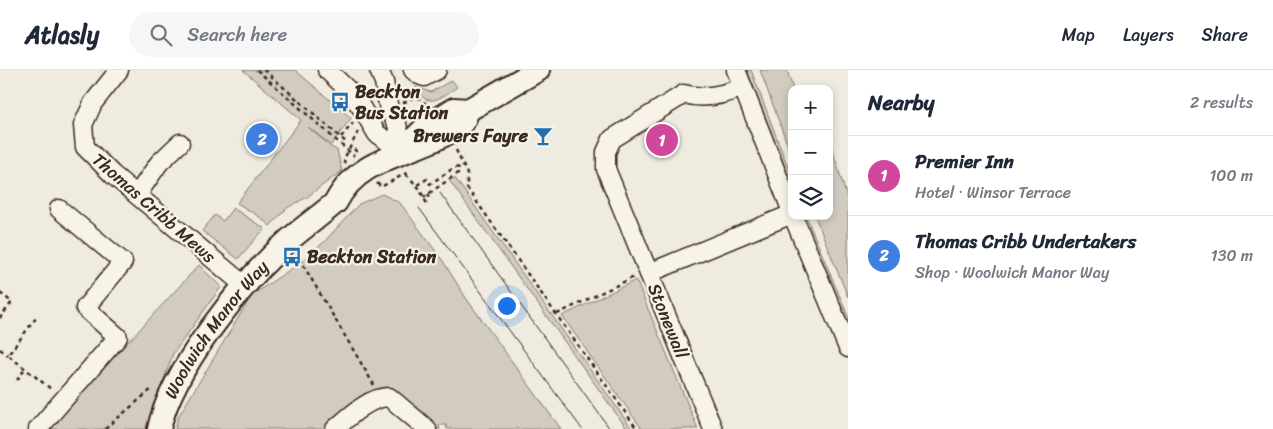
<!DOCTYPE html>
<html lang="en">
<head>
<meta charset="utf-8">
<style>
  :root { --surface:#fff; --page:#f6f6f7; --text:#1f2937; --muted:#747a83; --line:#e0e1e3; --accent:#1f6fb2 }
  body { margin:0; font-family:Sriracha,sans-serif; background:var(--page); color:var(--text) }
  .controls { position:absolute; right:15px; top:15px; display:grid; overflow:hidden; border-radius:10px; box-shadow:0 2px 8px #0003 }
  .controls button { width:45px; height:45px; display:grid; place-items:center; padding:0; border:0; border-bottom:1px solid var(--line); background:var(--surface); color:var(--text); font:25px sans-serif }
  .you { position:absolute; left:506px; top:235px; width:18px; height:18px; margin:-12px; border:4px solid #fff; border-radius:50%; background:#1a73e8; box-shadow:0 0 0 8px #1a73e833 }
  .badge { display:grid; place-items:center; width:32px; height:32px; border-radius:50%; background:var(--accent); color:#fff; font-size:16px; font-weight:700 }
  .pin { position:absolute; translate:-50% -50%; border:2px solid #fff; box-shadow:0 1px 5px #0006 }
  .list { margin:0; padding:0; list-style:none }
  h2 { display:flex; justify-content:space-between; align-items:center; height:65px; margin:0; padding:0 20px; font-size:21px }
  h2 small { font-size:16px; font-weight:400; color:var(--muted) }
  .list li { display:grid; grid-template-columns:32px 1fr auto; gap:15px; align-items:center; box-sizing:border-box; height:80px; padding:0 20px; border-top:1px solid var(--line) }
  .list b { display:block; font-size:19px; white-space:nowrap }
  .list p { margin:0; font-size:16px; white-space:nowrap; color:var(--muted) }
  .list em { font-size:16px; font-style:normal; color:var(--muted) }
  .icon { flex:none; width:28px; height:28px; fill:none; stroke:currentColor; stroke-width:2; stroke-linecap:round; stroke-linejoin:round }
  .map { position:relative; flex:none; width:848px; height:359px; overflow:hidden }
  header { display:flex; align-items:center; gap:30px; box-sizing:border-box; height:70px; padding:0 25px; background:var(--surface); border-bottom:1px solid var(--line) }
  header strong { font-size:24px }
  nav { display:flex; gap:28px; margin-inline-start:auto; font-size:18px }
  .search { width:350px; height:45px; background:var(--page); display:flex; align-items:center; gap:12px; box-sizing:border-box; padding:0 18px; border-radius:28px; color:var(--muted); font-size:19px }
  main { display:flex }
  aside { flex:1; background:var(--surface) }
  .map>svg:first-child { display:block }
</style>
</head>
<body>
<header>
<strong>Atlasly</strong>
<div class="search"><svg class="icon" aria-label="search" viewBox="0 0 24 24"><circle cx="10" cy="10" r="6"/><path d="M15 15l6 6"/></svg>Search here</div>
<nav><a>Map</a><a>Layers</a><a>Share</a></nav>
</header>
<main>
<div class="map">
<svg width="848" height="359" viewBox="0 0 848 359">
  <rect width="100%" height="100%" fill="#efebe0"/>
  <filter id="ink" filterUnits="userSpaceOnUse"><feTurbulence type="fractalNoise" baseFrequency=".02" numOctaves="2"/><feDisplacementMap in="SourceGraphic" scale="10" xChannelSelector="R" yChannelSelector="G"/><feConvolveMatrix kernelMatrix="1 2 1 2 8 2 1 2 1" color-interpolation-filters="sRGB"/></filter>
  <g filter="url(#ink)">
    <g fill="#d1cbc0" stroke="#867a6f">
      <path d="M243,0H295L351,48L331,75L308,57L331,77L337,80L342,101L307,127L287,138L270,156L261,148L237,133L301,50Z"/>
      <path d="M747,0H751L792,108V121Z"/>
      <path d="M760,0H787L793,19H792V87Z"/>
      <path d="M452,10L457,17C440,28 428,40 415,17L431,22Z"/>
      <path d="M829,68L848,131V227L815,146H829Z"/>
      <path d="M455,108L632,359H627L449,110Z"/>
      <path d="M382,124L400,133L443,191L466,228L561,359H447L446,355H439L440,359H433L428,351L385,317L338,348L326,359H175L178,347L252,225L303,191L324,172L359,134Z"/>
      <path d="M233,138L265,159L257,167L238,189L202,161L215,145L223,151Z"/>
      <path d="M802,146H806L848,246V257Z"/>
      <path d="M199,195L221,217L173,284L146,359H48Z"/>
      <path d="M636,210L698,359H642L562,246Z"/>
    </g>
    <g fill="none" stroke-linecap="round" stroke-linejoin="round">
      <defs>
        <g id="minor">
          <path d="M119,0L93,33L83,55L85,77L113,105L245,216"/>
          <path d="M327,0L349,21L361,37L377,64L402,81"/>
          <path d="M379,0L384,12L389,40L397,54L402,81"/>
          <path d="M413,0L419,5L424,7L437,0"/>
          <path d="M736,0L792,142"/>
          <path d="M137,125L159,93L180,73"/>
          <path d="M793,146L848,278"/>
          <path d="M649,203L792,144"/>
          <path d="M38,359L118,267L85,238L123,192L59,139"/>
          <path d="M335,359C349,347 369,327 389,327L427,359"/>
          <path d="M713,359L606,99V82L612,69L684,24C704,30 724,25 743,17"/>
        </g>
        <g id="major">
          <path d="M410,73L426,57L454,39L468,40L538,0"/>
          <path id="s1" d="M159,359C171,300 244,210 289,170C304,157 321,145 336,132C358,89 404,86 442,66C448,63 457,59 461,54C465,50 466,45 468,40"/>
        </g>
      </defs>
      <use href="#minor" stroke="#3b2a1e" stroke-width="21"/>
      <use href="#major" stroke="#3b2a1e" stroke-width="26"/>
      <g stroke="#3b2a1e" stroke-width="2.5" stroke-dasharray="4 4" stroke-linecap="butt">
        <path d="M257,0L354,86"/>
        <path d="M264,0L348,74"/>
        <path d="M403,33L416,26L426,34"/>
        <path d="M341,67L353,53"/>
        <path d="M354,79L358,83"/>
        <path d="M456,80L467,104V118L637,359"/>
        <path d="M344,94L345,87L358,62"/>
        <path d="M406,104L419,118L427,134"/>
        <path d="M377,113L381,117L410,101"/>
        <path d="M417,115L427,109L430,114L455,97L459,98L458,103L424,127"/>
        <path d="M428,124L432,130"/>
        <path d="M299,188L374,315"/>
        <path d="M0,223L12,232L0,248"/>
        <path d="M557,244L634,207"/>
        <path d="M36,248L8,285L51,319"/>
        <path d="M0,279L8,285"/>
        <path d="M17,310L25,299"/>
        <path d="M105,359L153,318"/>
      </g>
      <use href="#minor" stroke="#f7f3e8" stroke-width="18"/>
      <use href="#major" stroke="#f7f3e8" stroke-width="22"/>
      <g stroke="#3b2a1e" stroke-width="1">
        <path d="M440,123L610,359"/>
        <path d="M419,138L582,359"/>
      </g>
    </g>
  </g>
  <defs>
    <symbol id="bus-bare" viewBox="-9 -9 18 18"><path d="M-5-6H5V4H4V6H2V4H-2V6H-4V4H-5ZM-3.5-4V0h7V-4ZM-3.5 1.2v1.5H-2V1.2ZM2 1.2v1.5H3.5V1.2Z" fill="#1f6fb2" stroke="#f7f3e8" stroke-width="2.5" paint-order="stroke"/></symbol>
    <symbol id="bar-bare" viewBox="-9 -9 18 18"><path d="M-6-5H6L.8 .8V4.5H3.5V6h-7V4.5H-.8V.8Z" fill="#1f6fb2" stroke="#f7f3e8" stroke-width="2.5" paint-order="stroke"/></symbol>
  </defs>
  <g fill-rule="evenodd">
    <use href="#bus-bare" x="326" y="18" width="28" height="28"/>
    <use href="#bar-bare" x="529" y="52" width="28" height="28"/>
    <use href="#bus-bare" x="278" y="173" width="28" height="28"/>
  </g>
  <g text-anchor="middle" stroke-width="4.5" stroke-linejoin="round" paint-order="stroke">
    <g font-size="18" font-weight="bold" fill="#3b2a1e" stroke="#f7f3e8" text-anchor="start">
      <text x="355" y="28">Beckton<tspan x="355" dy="21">Bus Station</tspan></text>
      <text x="528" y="72" text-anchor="end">Brewers Fayre</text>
      <text x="307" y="193">Beckton Station</text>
    </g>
    <g font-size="18" fill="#3b2a1e" stroke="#f7f3e8">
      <text transform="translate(154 138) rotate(41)" y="6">Thomas Cribb Mews</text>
      <text transform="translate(668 251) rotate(68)" y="6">Stonewall</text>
      <text dy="6" stroke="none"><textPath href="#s1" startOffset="116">Woolwich Manor Way</textPath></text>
    </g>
  </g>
</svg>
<div class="controls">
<button>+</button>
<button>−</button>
<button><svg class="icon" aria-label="layers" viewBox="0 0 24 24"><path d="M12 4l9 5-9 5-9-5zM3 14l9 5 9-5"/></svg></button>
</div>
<div class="you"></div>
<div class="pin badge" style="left:662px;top:70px;background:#d1479c">1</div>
<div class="pin badge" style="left:262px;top:69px;background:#3f7fe0">2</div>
</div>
<aside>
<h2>Nearby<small>2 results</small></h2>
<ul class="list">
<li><span class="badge" style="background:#d1479c">1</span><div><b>Premier Inn</b><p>Hotel · Winsor Terrace</p></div><em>100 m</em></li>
<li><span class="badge" style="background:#3f7fe0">2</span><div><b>Thomas Cribb Undertakers</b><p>Shop · Woolwich Manor Way</p></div><em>130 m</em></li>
</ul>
</aside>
</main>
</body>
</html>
